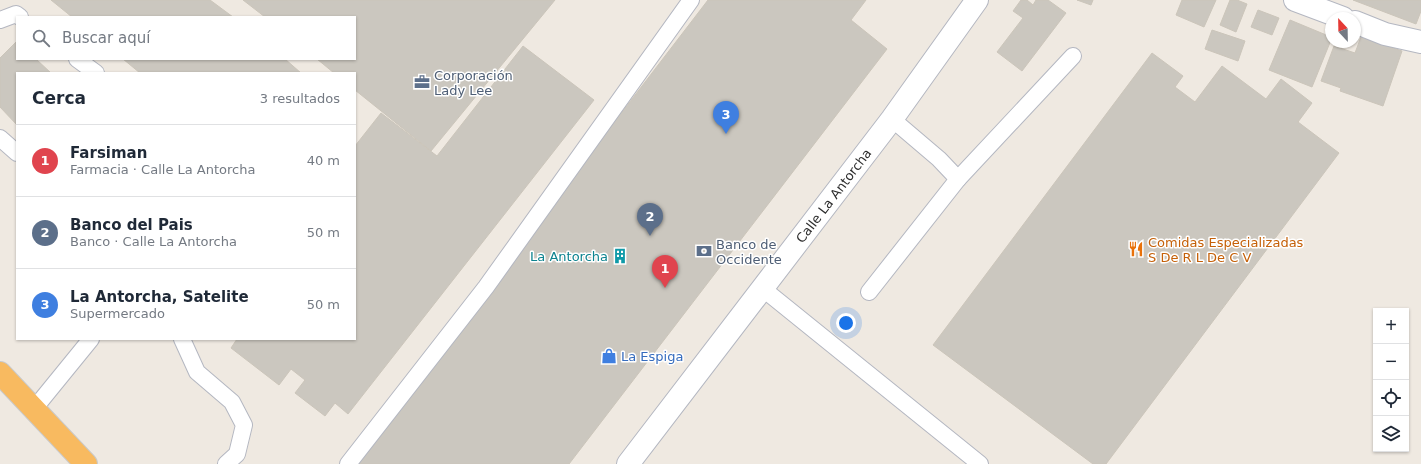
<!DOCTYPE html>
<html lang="es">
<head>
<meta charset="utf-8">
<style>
  :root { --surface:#fff; --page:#f2f2f3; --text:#1f2937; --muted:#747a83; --line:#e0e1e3; --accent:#4264fb }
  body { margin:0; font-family:"DejaVu Sans",sans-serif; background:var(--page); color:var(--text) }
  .controls { position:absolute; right:12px; bottom:12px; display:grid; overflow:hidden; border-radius:0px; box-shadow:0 1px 3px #0004 }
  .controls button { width:36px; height:36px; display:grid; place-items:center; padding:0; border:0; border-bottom:1px solid var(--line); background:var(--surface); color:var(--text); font:20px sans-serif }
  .compass { position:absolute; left:1325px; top:12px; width:36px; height:36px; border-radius:50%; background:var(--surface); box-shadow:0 1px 3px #0004; rotate:338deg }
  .you { position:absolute; left:846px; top:323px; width:14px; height:14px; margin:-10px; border:3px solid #fff; border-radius:50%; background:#1a73e8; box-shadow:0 0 0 6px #1a73e833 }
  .badge { display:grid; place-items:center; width:26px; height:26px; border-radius:50%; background:var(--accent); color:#fff; font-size:13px; font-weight:700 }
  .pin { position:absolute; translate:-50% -33px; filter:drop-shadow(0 1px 2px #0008) }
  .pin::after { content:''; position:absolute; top:21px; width:14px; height:12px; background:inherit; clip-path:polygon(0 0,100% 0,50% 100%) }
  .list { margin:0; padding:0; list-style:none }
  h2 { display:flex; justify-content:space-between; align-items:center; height:52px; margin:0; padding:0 16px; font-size:17px }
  h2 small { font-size:13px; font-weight:400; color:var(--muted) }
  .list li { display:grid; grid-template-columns:26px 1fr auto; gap:12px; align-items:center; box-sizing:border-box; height:72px; padding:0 16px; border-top:1px solid var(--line) }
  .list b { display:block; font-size:15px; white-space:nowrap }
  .list p { margin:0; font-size:13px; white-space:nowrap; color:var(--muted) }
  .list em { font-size:13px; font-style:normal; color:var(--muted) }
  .icon { flex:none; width:22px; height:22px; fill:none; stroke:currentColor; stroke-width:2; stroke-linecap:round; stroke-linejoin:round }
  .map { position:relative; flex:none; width:1421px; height:464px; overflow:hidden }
  .search { position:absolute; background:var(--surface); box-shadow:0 1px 3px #0004; left:16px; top:16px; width:340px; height:44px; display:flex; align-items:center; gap:10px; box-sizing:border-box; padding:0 14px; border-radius:0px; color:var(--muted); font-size:15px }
  .panel { position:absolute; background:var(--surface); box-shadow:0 1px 3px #0004; left:16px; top:72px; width:340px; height:268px; border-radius:0px }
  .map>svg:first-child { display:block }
</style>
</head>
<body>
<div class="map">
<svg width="1421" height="464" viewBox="0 0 1421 464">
  <rect width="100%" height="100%" fill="#efe9e1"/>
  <g fill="#cbc7bf" stroke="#cbc5ba">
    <path d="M51,0H210L233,17H72Z"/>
    <path d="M243,0H555L431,151L355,90V73H334L317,59H355V17H265Z"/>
    <path d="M708,0H866L851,20L887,49L569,464H352Z"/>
    <path d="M1021,0H1027L1033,5L1036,0H1048L1066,13L1022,71L997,52L1023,18L1013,11Z"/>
    <path d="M1077,0H1093L1091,5Z"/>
    <path d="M1182,0H1216L1204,27L1176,15Z"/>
    <path d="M1230,0H1237L1247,4L1236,32L1220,25Z"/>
    <path d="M1353,0H1421V11L1416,24Z"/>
    <path d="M1258,10L1279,18L1272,35L1251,27Z"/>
    <path d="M1290,20L1331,37V40L1312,87L1269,70Z"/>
    <path d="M1212,30L1245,41L1238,61L1205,49Z"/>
    <path d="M1361,37L1402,51L1383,106L1340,91L1341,88L1321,81L1334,46L1355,53Z"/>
    <path d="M16,42L17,59H36L51,73H17V125L0,107V58Z"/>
    <path d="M523,46L594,100L348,414L335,403L325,416L295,393L305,380L291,369L279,385L231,348L237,339H355V146L381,113L437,156Z"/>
    <path d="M1152,53L1183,76L1175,87L1195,102L1222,66L1266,99L1281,79L1312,103L1298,122L1339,153L1106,464H1093L933,345Z"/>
    <path d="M123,59H285L301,73H140Z"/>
  </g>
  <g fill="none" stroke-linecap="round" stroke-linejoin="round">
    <defs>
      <g id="service">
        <path d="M0,20L16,14L20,17"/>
        <path d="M77,59L96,73"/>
        <path d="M0,138L17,153"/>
        <path d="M958,179L1073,56"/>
        <path d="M762,288L980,464"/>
        <path d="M869,292L958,179L939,159L892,119"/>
        <path d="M182,339L197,372L232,402L244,425L237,454L226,464"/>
        <path d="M34,409L91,339"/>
        <path d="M348,464L486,287L691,0"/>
      </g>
      <g id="minor">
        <path d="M1295,0L1343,18"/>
        <path d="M1355,22L1385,34L1421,42"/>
        <path id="s1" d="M628,464L892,119L977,0"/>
      </g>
      <path id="trunk" d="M0,373L86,464"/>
    </defs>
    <use href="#service" stroke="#b4b7c1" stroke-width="18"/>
    <use href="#minor" stroke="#b4b7c1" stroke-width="24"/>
    <use href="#trunk" stroke="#c9c9c9" stroke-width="24"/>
    <use href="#service" stroke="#fff" stroke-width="16"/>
    <use href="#minor" stroke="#fff" stroke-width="22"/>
    <use href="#trunk" stroke="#f8ba60" stroke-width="22"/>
  </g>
  <defs>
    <symbol id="office-bare" viewBox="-9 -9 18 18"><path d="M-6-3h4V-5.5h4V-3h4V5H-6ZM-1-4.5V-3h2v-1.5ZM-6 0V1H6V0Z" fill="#5c6f8a" stroke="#fff" stroke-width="2.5" paint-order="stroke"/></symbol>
    <symbol id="restaurant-bare" viewBox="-9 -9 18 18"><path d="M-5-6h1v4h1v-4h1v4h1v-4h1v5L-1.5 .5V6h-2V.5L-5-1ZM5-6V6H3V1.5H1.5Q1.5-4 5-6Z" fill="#e8710a" stroke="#fff" stroke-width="2.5" paint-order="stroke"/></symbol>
    <symbol id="bank-bare" viewBox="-9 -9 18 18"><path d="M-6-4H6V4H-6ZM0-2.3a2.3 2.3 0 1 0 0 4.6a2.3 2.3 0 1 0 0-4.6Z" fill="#5c6f8a" stroke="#fff" stroke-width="2.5" paint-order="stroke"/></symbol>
    <symbol id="building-bare" viewBox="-9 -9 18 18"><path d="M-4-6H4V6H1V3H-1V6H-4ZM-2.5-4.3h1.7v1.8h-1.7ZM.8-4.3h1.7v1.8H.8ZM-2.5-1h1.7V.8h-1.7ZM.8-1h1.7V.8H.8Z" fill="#0f9aa8" stroke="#fff" stroke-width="2.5" paint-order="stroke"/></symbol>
    <symbol id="shop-bare" viewBox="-9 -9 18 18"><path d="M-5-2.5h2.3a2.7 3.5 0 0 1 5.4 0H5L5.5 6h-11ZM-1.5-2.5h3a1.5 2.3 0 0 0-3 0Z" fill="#3f7fe0" stroke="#fff" stroke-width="2.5" paint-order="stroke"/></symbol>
  </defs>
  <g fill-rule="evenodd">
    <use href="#office-bare" x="411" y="71" width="22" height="22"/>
    <use href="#restaurant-bare" x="1125" y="238" width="22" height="22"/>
    <use href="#bank-bare" x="693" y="240" width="22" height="22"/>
    <use href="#building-bare" x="609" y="245" width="22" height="22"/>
    <use href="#shop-bare" x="598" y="345" width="22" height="22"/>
  </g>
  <g text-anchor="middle" stroke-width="3" stroke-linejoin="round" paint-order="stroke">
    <g font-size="13" fill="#4e5e75" stroke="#fff" text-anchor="start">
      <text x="434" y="80">Corporación<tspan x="434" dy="15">Lady Lee</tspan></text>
      <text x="716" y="249">Banco de<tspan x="716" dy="15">Occidente</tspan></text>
    </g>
    <g font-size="13" fill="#2e2e2e" stroke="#fff">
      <text dy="5" stroke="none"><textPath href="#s1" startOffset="338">Calle La Antorcha</textPath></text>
    </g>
    <g font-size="13" fill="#c56008" stroke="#fff" text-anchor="start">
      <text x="1148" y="247">Comidas Especializadas<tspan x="1148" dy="15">S De R L De C V</tspan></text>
    </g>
    <g font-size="13" fill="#0d838f" stroke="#fff" text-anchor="end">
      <text x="608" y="261">La Antorcha</text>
    </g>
    <g font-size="13" fill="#366cbe" stroke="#fff" text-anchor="start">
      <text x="621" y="361">La Espiga</text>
    </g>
  </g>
</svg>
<div class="controls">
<button>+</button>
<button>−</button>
<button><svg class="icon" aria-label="locate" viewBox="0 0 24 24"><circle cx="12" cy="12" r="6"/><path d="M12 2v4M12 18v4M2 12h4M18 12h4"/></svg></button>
<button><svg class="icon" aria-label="layers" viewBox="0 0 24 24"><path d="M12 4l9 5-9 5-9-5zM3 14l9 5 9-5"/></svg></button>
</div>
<svg class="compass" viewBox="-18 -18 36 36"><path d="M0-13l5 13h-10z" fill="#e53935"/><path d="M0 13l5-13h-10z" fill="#747a83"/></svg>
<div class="you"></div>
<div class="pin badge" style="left:665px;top:288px;background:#e0444e">1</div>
<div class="pin badge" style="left:650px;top:236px;background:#5c6f8a">2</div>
<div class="pin badge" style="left:726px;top:134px;background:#3f7fe0">3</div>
<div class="search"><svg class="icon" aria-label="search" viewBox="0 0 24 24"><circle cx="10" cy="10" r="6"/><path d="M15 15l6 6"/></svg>Buscar aquí</div>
<section class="panel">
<h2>Cerca<small>3 resultados</small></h2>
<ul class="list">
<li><span class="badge" style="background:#e0444e">1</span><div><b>Farsiman</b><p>Farmacia · Calle La Antorcha</p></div><em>40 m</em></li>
<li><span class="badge" style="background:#5c6f8a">2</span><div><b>Banco del Pais</b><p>Banco · Calle La Antorcha</p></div><em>50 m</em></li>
<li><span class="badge" style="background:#3f7fe0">3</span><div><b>La Antorcha, Satelite</b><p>Supermercado</p></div><em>50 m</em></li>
</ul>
</section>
</div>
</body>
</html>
